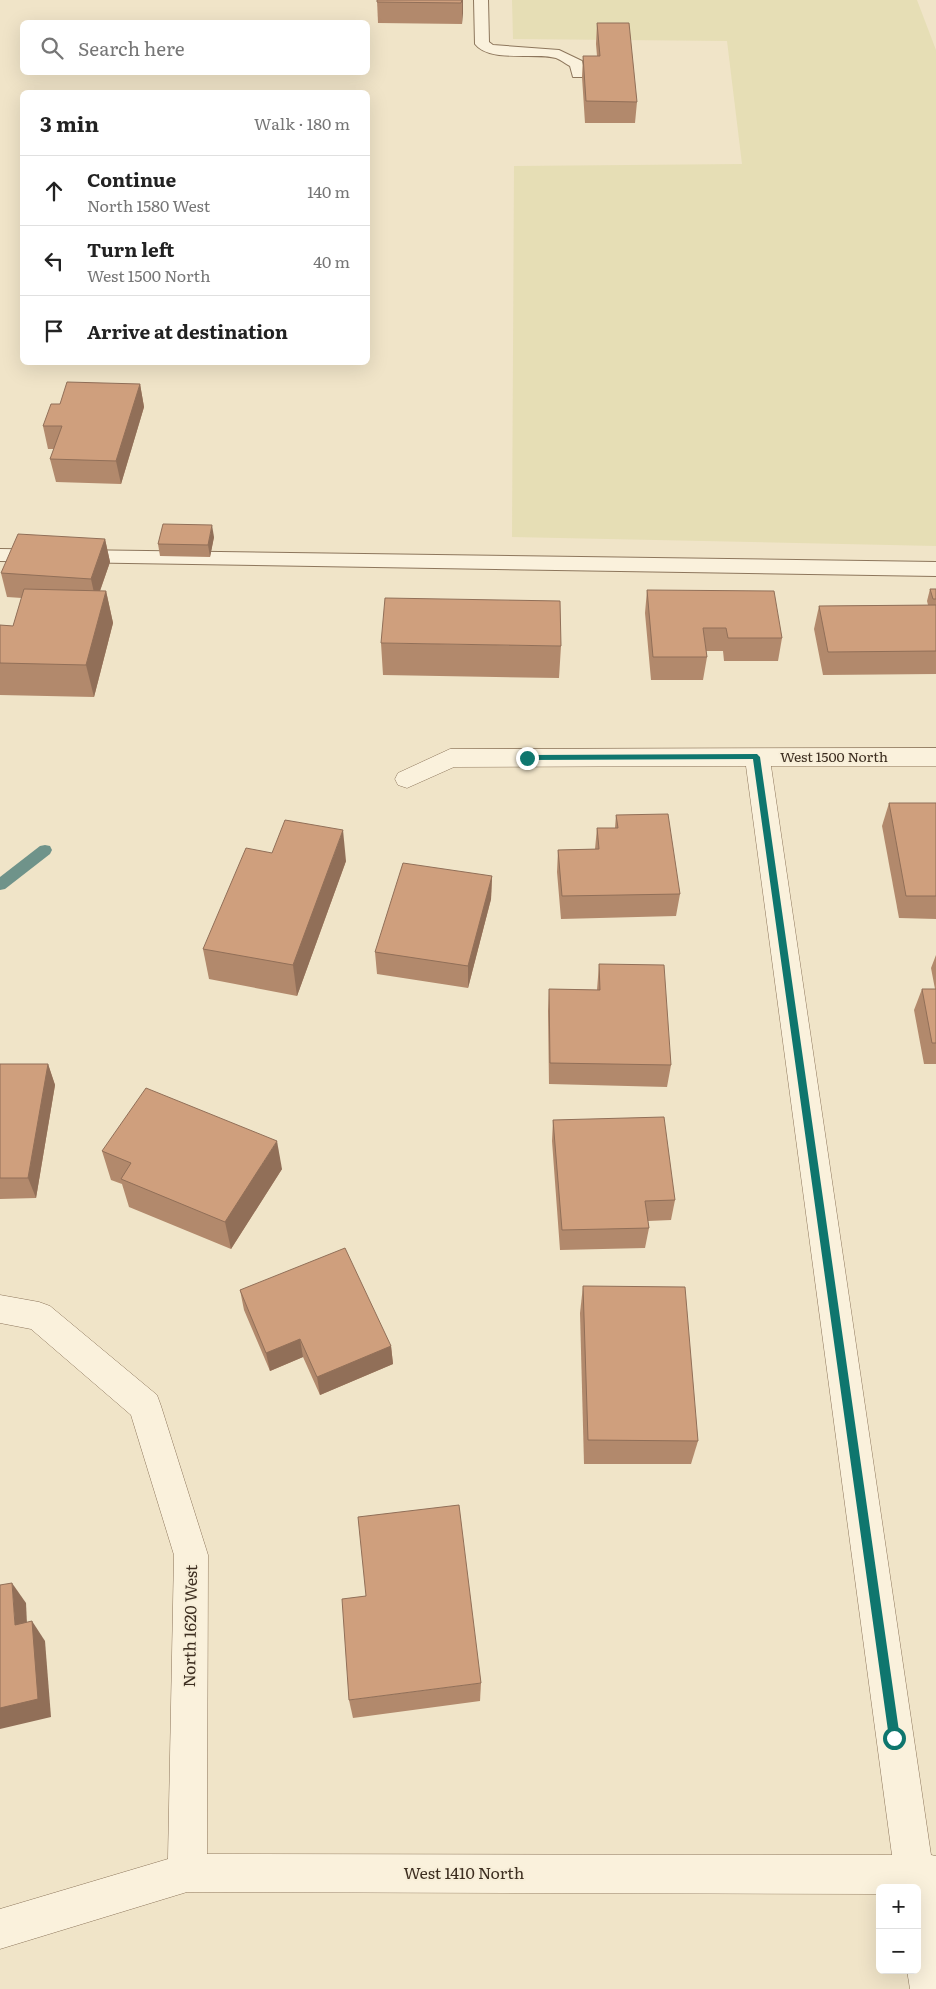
<!DOCTYPE html>
<html lang="en">
<head>
<meta charset="utf-8">
<style>
  :root { --surface:#fff; --page:#f2f2f2; --text:#222; --muted:#767676; --line:#e0e0e0 }
  body { margin:0; font-family:Literata,serif; background:var(--page); color:var(--text) }
  .controls { position:absolute; right:15px; bottom:15px; display:grid; overflow:hidden; border-radius:8px; box-shadow:0 5px 20px #0002 }
  .controls button { width:45px; height:45px; display:grid; place-items:center; padding:0; border:0; border-bottom:1px solid var(--line); background:var(--surface); color:var(--text); font:25px sans-serif }
  .stop { position:absolute; width:15px; height:15px; margin:-11px; border:4px solid #0f766e; border-radius:50%; background:#fff }
  .stop.end { background:#0f766e; border-color:#fff; box-shadow:0 1px 5px #0008 }
  .list { margin:0; padding:0; list-style:none }
  h2 { display:flex; justify-content:space-between; align-items:center; height:65px; margin:0; padding:0 20px; font-size:21px }
  h2 small { font-size:16px; font-weight:400; color:var(--muted) }
  .list li { display:grid; grid-template-columns:32px 1fr auto; gap:15px; align-items:center; box-sizing:border-box; height:70px; padding:0 20px; border-top:1px solid var(--line) }
  .list b { display:block; font-size:19px; white-space:nowrap }
  .list p { margin:0; font-size:16px; white-space:nowrap; color:var(--muted) }
  .list em { font-size:16px; font-style:normal; color:var(--muted) }
  .icon { flex:none; width:28px; height:28px; fill:none; stroke:currentColor; stroke-width:2; stroke-linecap:round; stroke-linejoin:round }
  .map { position:relative; flex:none; width:936px; height:1989px; overflow:hidden }
  .search { position:absolute; background:var(--surface); box-shadow:0 5px 20px #0002; left:20px; top:20px; width:350px; height:55px; display:flex; align-items:center; gap:12px; box-sizing:border-box; padding:0 18px; border-radius:8px; color:var(--muted); font-size:19px }
  .panel { position:absolute; background:var(--surface); box-shadow:0 5px 20px #0002; left:20px; top:90px; width:350px; height:275px; border-radius:8px }
  .map>svg:first-child { display:block }
</style>
</head>
<body>
<div class="map">
<svg width="936" height="1989" viewBox="0 0 936 1989">
  <rect width="100%" height="100%" fill="#f0e4c8"/>
  <path fill="#e6deb5" d="M512,0H917L936,50V546L512,537L514,166L742,164L727,41L513,39Z"/>
  <g fill="none" stroke-linecap="round" stroke-linejoin="round">
    <path fill="#6f938a" fill-rule="evenodd" d="M45,845L50,846L52,850L50,854L5,889L0,890V877L40,846Z"/>
    <defs>
      <g id="service">
        <path d="M474,0H488L489,42L493,45L559,50L582,61L585,74L583,77H573L570,66C566,64 561,60 556,58C535,52 489,63 475,44Z"/>
        <path d="M0,549L936,562V576L0,561Z"/>
      </g>
      <path id="minor" d="M936,748V766H771L931,1855L936,1856V1989H910L907,1970H917V1888H880V1894L187,1892L0,1949V1909L168,1859L174,1555L131,1415L31,1329L0,1323V1295L39,1302L50,1306L157,1395L161,1406L208,1555L207,1854L892,1855L746,766L454,767L407,788L398,785L395,779L398,773L450,749Z"/>
    </defs>
    <use href="#service" stroke="#8d765c" stroke-width="2"/>
    <use href="#minor" stroke="#8d765c" stroke-width="1"/>
    <use href="#service" fill="#faf1dc" fill-rule="evenodd"/>
    <use href="#minor" fill="#faf1dc" fill-rule="evenodd"/>
  </g>
  <g fill="#b2896c">
    <path d="M377,0H463L462,24L378,23Z"/>
    <path d="M597,23L637,102L635,123H585L582,77L583,56H597L596,44Z"/>
    <path d="M140,384L144,407L121,484L56,482L50,459L54,449H48L43,426L60,404Z"/>
    <path d="M214,537L210,557L160,556L158,544Z"/>
    <path d="M105,539L110,562L100,591H106L113,623L94,697L0,695V625L13,626L22,598L7,597L1,573Z"/>
    <path d="M930,589H936V674L823,675L814,629L819,606L928,605L927,601Z"/>
    <path d="M647,590L782,638L778,661H724L723,651H706L707,657L703,680H651L645,613Z"/>
    <path d="M381,643L561,646L559,678L383,675Z"/>
    <path d="M889,803H936V919L899,918L882,826Z"/>
    <path d="M616,815L680,894L676,916L561,919L557,872L558,850L595,849L597,828H615Z"/>
    <path d="M272,853L346,861L297,996L209,979L203,949Z"/>
    <path d="M492,876L491,899L468,988L377,974L375,952Z"/>
    <path d="M936,955V1064H924L914,1010L922,989H935L931,968Z"/>
    <path d="M599,964L671,1065L667,1087L549,1084L548,1011L549,989L597,990Z"/>
    <path d="M0,1064H48L55,1085L36,1198L0,1199Z"/>
    <path d="M553,1120L675,1200L671,1220L648,1221L649,1228L645,1248L560,1250L552,1141Z"/>
    <path d="M102,1151L282,1169L231,1249L129,1207L122,1184L111,1180Z"/>
    <path d="M583,1286L698,1441L691,1464H584L580,1313Z"/>
    <path d="M240,1290L391,1346L393,1364L320,1395L303,1357L270,1371L244,1310Z"/>
    <path d="M481,1683L480,1701L353,1718L349,1700Z"/>
  </g>
  <g fill="#916f58">
    <path d="M462,0H463V13L462,24Z"/>
    <path d="M140,384L144,407L121,484L116,461Z"/>
    <path d="M212,525L214,537L210,557L208,545Z"/>
    <path d="M105,539L110,562L96,602L91,579Z"/>
    <path d="M106,591L113,623L94,697L86,665Z"/>
    <path d="M343,830L346,861L297,996L293,965Z"/>
    <path d="M492,876L491,899L468,988V966Z"/>
    <path d="M48,1064L55,1085L36,1198L28,1178Z"/>
    <path d="M277,1141L282,1169L231,1249L225,1222Z"/>
    <path d="M300,1339L303,1357L270,1371L266,1353Z"/>
    <path d="M391,1346L393,1364L320,1395L317,1377Z"/>
    <path d="M12,1583L26,1603L28,1645L15,1625Z"/>
    <path d="M32,1621L45,1641L51,1717L0,1729V1708Z"/>
  </g>
  <g fill="#cf9f7d" stroke="#916f58">
    <path d="M377,0H462L461,3L377,2Z"/>
    <path d="M597,23H629L637,102L586,101L583,56H600Z"/>
    <path d="M67,382L140,384L116,461L50,459L62,426H43L51,404H60Z"/>
    <path d="M163,524L212,525L208,545L158,544Z"/>
    <path d="M18,534L105,539L91,579L1,573Z"/>
    <path d="M24,589L106,591L86,665L0,663V625L13,626Z"/>
    <path d="M930,589H936V599H933Z"/>
    <path d="M647,590L774,591L782,638H728L726,628H703L707,657H653Z"/>
    <path d="M385,598L560,601L561,646L381,643Z"/>
    <path d="M936,605V651L828,652L819,606Z"/>
    <path d="M889,803H936V896H906Z"/>
    <path d="M668,814L680,894L562,896L558,850L599,849L597,828H618L616,815Z"/>
    <path d="M285,820L343,830L293,965L203,949L246,848L272,853Z"/>
    <path d="M403,863L492,876L468,966L375,952Z"/>
    <path d="M599,964L664,965L671,1065L550,1063L549,989L600,990Z"/>
    <path d="M922,989H936V1043H932Z"/>
    <path d="M0,1064H48L28,1178H0Z"/>
    <path d="M146,1088L277,1141L225,1222L121,1179L131,1163L102,1151Z"/>
    <path d="M664,1117L675,1200L645,1201L649,1228L562,1230L553,1120Z"/>
    <path d="M345,1248L391,1346L317,1377L300,1339L266,1353L240,1290Z"/>
    <path d="M583,1286L685,1287L698,1441L588,1440Z"/>
    <path d="M459,1505L481,1683L349,1700L342,1599L366,1596L358,1517Z"/>
    <path d="M12,1583L15,1625L32,1621L38,1699L0,1708V1585Z"/>
  </g>
  <path fill="#0f766e" d="M757,754L760,757L900,1738L898,1742L894,1743L891,1742L889,1738L753,759L527,760L523,758L527,755Z"/>
  <g text-anchor="middle" stroke-width="4" stroke-linejoin="round" paint-order="stroke">
    <g font-size="14" fill="#3d2e20" stroke="#f7eed8">
      <text x="834" y="762">West 1500 North</text>
    </g>
    <g font-size="16" fill="#3d2e20" stroke="#f7eed8">
      <text transform="translate(190 1626) rotate(-89)" y="6">North 1620 West</text>
      <text x="464" y="1879">West 1410 North</text>
    </g>
  </g>
</svg>
<div class="controls">
<button>+</button>
<button>−</button>
</div>
<div class="stop" style="left:894px;top:1738px"></div>
<div class="stop end" style="left:527px;top:758px"></div>
<div class="search"><svg class="icon" aria-label="search" viewBox="0 0 24 24"><circle cx="10" cy="10" r="6"/><path d="M15 15l6 6"/></svg>Search here</div>
<section class="panel">
<h2>3 min<small>Walk · 180 m</small></h2>
<ul class="list">
<li><svg class="icon" aria-label="ahead" viewBox="0 0 24 24"><path d="M12 20V5M6 11l6-6 6 6"/></svg><div><b>Continue</b><p>North 1580 West</p></div><em>140 m</em></li>
<li><svg class="icon" aria-label="left" viewBox="0 0 24 24"><path d="M17 20v-9H6M10 6l-5 5 5 5"/></svg><div><b>Turn left</b><p>West 1500 North</p></div><em>40 m</em></li>
<li><svg class="icon" aria-label="arrive" viewBox="0 0 24 24"><path d="M6 21V4h12l-3 4 3 4H6"/></svg><div><b>Arrive at destination</b></div></li>
</ul>
</section>
</div>
</body>
</html>
